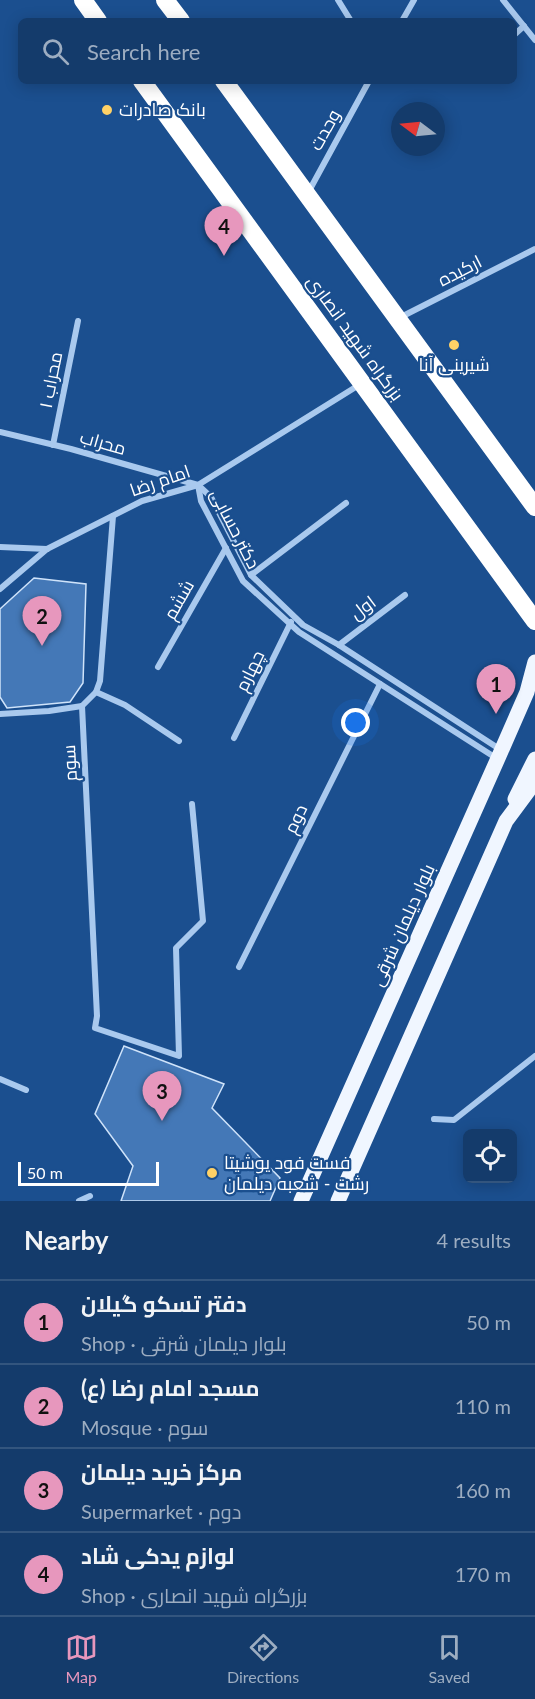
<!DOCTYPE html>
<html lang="en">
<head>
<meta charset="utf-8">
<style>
  :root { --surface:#143b6b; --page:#1d4271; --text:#f1f3f6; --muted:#9dadc1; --line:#33557e; --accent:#e797bd }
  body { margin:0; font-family:Lato,Cairo,sans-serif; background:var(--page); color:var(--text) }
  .controls { position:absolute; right:18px; bottom:18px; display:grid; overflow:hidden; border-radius:9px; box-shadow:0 3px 15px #0003 }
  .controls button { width:54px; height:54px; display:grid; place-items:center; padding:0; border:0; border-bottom:2px solid var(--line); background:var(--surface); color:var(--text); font:30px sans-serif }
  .compass { position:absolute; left:391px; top:102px; width:54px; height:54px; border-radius:50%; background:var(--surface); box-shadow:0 3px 15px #0003; rotate:286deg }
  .scale { position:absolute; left:18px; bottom:15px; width:141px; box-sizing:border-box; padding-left:6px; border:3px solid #fff; border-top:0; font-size:16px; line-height:21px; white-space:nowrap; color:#fff; -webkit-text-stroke:4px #1b4f8f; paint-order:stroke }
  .you { position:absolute; left:356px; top:723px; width:21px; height:21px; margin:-15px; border:4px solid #fff; border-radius:50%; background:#1a73e8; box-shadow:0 0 0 9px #1a73e833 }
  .badge { display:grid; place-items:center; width:39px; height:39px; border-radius:50%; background:var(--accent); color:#111; font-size:20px; font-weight:700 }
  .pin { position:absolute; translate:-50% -50px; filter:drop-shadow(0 2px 3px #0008) }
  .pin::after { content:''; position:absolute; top:32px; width:21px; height:18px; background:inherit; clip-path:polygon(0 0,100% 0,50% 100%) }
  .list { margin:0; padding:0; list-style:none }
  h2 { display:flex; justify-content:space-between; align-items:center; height:78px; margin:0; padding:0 24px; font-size:26px }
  h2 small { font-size:20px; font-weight:400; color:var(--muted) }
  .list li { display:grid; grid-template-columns:39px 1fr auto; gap:18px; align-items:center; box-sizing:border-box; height:84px; padding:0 24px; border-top:2px solid var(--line) }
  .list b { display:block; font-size:22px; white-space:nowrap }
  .list p { margin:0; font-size:20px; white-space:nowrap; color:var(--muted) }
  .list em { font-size:20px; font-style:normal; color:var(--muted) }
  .icon { flex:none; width:33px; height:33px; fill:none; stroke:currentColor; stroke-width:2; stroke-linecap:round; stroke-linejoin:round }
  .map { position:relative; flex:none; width:535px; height:1201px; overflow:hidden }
  .search { position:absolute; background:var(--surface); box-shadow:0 3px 15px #0003; left:18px; right:18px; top:18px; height:66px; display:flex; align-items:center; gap:15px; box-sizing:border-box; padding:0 21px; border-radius:9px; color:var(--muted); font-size:22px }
  .sheet { height:414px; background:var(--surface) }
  nav { display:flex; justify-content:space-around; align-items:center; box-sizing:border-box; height:84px; border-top:2px solid var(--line); background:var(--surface); font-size:16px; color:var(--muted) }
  nav a { display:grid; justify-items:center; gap:3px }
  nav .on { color:var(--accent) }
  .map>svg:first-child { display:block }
</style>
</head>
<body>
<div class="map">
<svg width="535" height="1201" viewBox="0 0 535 1201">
  <rect width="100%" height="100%" fill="#1b4f8f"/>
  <g fill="#4478b7" stroke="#cfe3fa" stroke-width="1.5">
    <path d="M34,578L86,584L83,683L70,702L7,708L0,697V609Z"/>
    <path d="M124,1046L224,1084L212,1108L280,1178L270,1201H121L133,1166L95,1114Z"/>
  </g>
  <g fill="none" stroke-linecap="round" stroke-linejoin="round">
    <g stroke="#a9c9ee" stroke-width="6">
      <path d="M338,0L351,21"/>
      <path d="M503,0L535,40"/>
      <path d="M402,21L414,0"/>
      <path d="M514,35L524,26"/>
      <path d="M309,191L369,81"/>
      <path d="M399,318L535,249"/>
      <path d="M0,432L71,449L198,485L211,497L251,575L303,625L339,645L501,750"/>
      <path d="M53,445L78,321"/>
      <path d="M198,485L201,501L243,581L299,632L496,758"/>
      <path d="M113,516L100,681L96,692L82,706L97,1016L95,1028L179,1056L176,948L203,921L192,804"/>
      <path d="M0,547L47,549"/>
      <path d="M251,575L346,503"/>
      <path d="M0,589L47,549L142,501L198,485L359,385"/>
      <path d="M339,645L405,595"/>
      <path d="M158,667L226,548"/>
      <path d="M96,692L125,705L179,741"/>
      <path d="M0,714L49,711L82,706"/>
      <path d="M234,738L291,622"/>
      <path d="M239,967L380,684"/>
      <path d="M0,1079L26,1090"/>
      <path d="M434,1119L454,1120L535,1056"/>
      <path d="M79,1201L90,1196"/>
    </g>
    <g stroke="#f0f6ff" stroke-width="15">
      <path d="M515,799L535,759"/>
      <path d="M301,1201L499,756L527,692L535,662"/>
      <path d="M338,1201L506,821L535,782"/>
    </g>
    <g stroke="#fff" stroke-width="18">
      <path d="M83,0L98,21"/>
      <path d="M165,0L181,21"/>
      <path d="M142,81L535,621"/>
      <path d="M224,81L535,507"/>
    </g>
  </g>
  <g fill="#ffd166" stroke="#1b4f8f" stroke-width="2">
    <circle cx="107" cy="110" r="6"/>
    <circle cx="454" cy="345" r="6"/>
    <circle cx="212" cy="1173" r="6"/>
  </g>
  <g text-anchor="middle" stroke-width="4.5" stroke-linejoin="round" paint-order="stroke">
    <g font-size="18" fill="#fff" stroke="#1b4f8f" text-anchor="start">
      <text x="119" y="116">بانک صادرات</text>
      <text x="454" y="371" text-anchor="middle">شیرینی آنا</text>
      <text x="224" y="1169">فست فود یوشیتا<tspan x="224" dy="21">رشت - شعبه دیلمان</tspan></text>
    </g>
    <g font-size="18" fill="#fff" stroke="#1b4f8f">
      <text transform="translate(325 130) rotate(-61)" y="6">وحدت</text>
      <text transform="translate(460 271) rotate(-27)" y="6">ارکیده</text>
      <text transform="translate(355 338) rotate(54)" y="6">بزرگراه شهید انصاری</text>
      <text transform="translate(51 380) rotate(-79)" y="6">محراب ۱</text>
      <text transform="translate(103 443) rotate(16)" y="6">محراب</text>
      <text transform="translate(160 481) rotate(-19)" y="6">امام رضا</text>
      <text transform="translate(235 529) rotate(63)" y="6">دکتر حسابی</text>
      <text transform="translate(179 600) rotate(-60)" y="6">ششم</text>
      <text transform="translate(363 608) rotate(-37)" y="6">اول</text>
      <text transform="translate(250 671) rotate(-64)" y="6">چهارم</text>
      <text transform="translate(70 763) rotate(-93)" y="6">سوم</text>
      <text transform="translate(296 819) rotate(-64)" y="6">دوم</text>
      <text transform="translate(403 925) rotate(-66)" y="6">بلوار دیلمان شرقی</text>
    </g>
  </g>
</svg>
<div class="controls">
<button><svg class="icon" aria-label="locate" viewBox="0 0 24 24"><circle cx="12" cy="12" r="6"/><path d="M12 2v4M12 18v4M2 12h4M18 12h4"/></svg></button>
</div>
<svg class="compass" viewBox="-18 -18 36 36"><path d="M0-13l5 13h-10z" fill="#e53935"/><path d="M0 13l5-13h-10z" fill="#9dadc1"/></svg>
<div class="scale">50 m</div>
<div class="you"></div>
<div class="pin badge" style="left:496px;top:714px">1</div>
<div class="pin badge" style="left:42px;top:646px">2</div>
<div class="pin badge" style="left:162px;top:1121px">3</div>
<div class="pin badge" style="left:224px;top:256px">4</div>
<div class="search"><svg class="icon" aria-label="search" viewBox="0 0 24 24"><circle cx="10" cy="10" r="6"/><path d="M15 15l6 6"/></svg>Search here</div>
</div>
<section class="sheet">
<h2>Nearby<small>4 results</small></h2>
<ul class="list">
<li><span class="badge">1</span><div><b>دفتر تسکو گیلان</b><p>Shop · بلوار دیلمان شرقی</p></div><em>50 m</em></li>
<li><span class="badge">2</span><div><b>مسجد امام رضا (ع)</b><p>Mosque · سوم</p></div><em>110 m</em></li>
<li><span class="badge">3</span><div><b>مرکز خرید دیلمان</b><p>Supermarket · دوم</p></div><em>160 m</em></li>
<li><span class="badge">4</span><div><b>لوازم یدکی شاد</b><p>Shop · بزرگراه شهید انصاری</p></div><em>170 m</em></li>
</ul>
</section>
<nav>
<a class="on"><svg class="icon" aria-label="map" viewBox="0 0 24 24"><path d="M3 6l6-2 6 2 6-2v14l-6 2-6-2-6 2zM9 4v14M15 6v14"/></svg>Map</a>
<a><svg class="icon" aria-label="directions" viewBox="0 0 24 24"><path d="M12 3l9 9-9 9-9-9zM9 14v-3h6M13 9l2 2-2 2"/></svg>Directions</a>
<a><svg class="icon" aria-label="saved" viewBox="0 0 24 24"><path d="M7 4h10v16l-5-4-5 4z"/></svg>Saved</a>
</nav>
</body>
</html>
